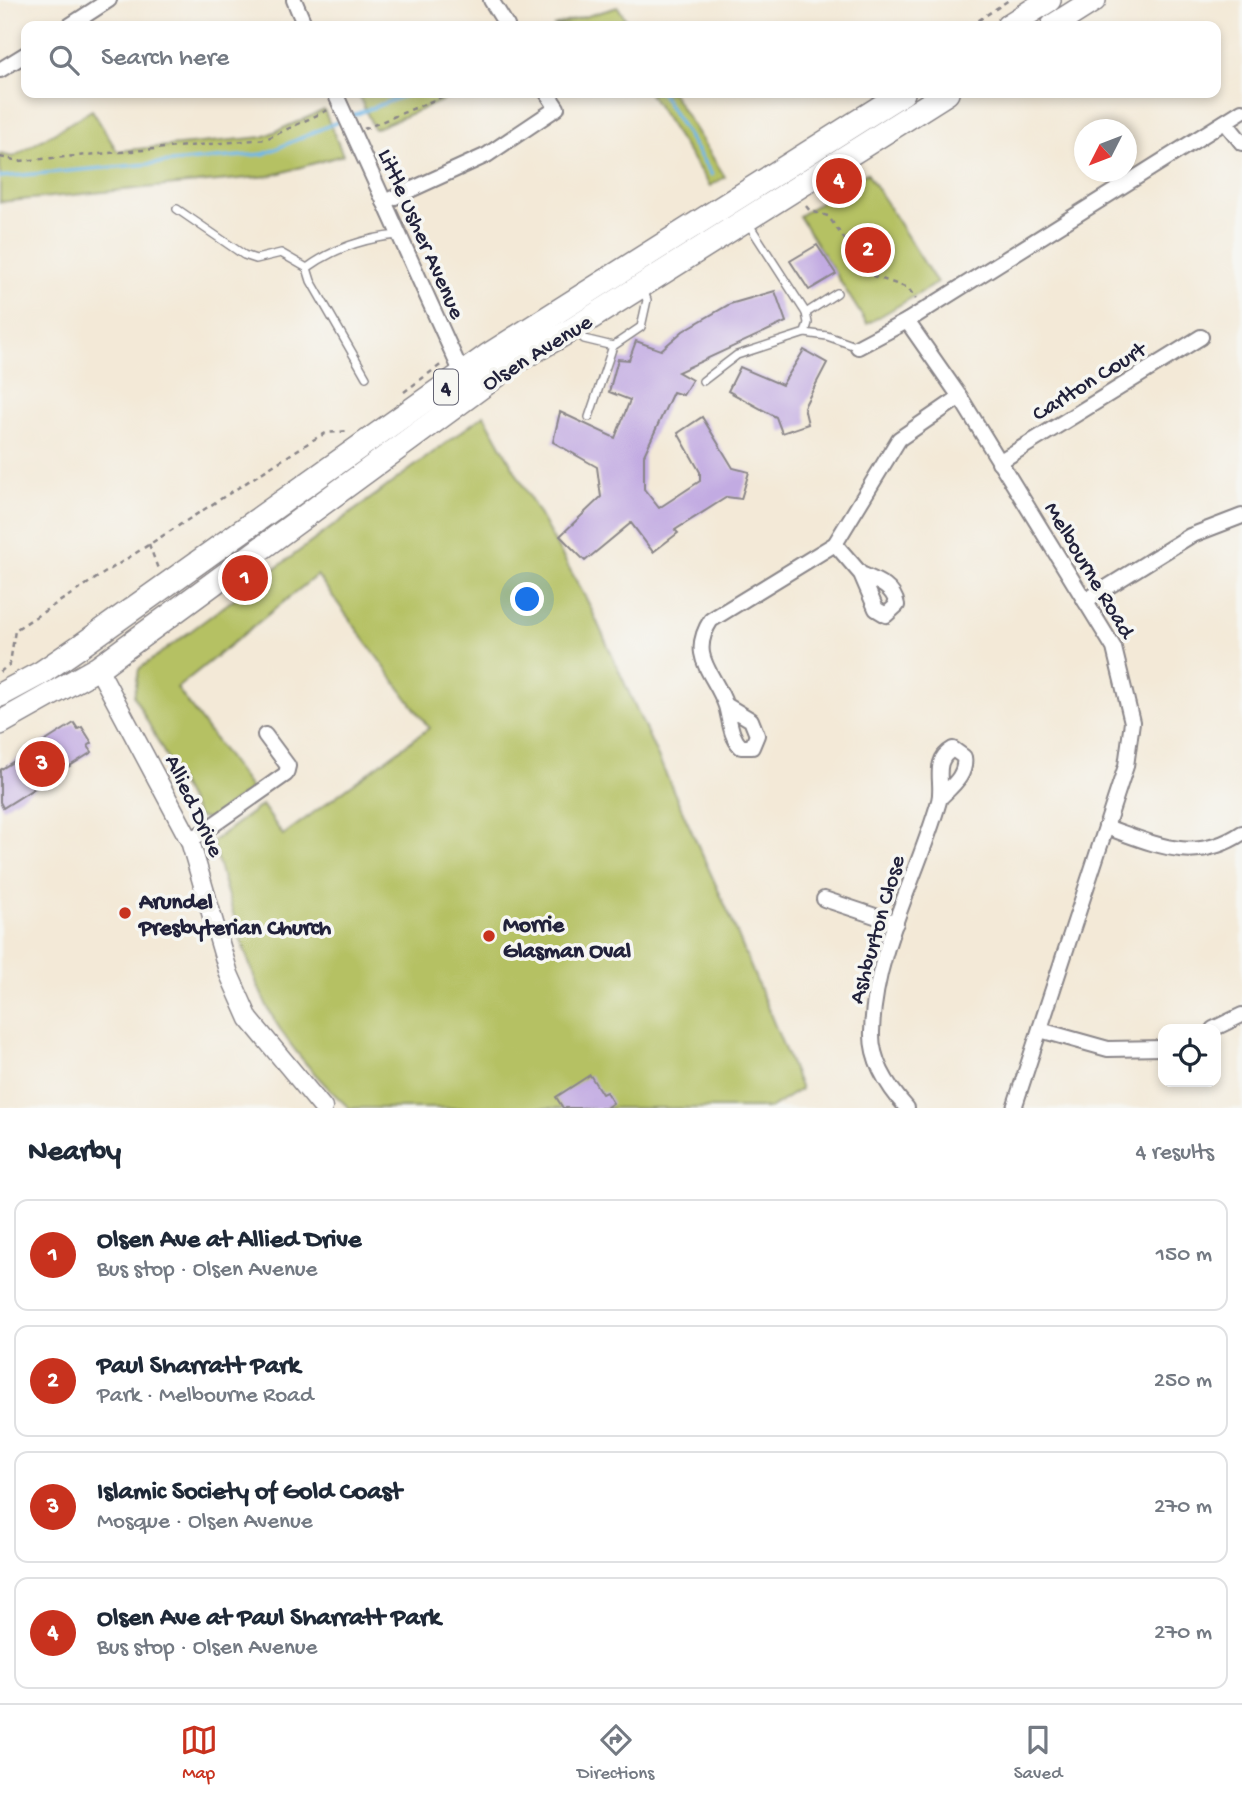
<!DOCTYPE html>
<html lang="en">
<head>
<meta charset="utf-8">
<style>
  :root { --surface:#fff; --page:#f2f2f3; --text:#1f2937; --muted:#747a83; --line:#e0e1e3; --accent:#c8321e }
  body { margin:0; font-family:"Gochi Hand",sans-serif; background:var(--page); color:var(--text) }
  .controls { position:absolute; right:21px; bottom:21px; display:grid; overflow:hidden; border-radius:14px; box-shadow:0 4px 10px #0003 }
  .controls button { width:63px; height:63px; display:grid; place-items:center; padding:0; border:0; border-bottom:2px solid var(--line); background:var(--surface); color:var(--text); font:35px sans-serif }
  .compass { position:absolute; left:1074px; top:119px; width:63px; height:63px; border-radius:50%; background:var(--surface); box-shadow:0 4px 10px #0003; rotate:228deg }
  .you { position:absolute; left:528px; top:600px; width:24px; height:24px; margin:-18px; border:5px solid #fff; border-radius:50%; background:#1a73e8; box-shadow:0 0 0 10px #1a73e833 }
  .badge { display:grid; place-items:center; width:46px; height:46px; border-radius:50%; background:var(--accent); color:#fff; font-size:23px; font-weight:700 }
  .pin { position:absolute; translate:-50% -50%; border:4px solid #fff; box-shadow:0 2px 7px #0006 }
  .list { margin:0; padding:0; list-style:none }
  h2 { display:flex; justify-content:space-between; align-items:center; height:91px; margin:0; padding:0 28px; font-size:30px }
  h2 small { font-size:23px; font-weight:400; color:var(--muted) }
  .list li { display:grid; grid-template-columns:46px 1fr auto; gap:21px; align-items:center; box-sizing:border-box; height:112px; margin:0 14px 14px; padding:0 14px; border:2px solid var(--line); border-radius:14px }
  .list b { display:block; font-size:26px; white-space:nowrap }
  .list p { margin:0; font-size:23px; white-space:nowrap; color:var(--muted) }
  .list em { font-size:23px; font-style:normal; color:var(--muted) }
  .icon { flex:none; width:38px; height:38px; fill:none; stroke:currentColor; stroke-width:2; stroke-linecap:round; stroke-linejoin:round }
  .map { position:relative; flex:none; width:1242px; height:1108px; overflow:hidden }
  .search { position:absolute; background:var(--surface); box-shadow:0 4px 10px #0003; left:21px; right:21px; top:21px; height:77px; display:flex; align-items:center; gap:18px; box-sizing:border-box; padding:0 24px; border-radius:14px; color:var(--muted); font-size:26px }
  .sheet { height:595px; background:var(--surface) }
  nav { display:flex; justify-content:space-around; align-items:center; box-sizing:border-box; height:98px; border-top:2px solid var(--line); background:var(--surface); font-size:19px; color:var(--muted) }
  nav a { display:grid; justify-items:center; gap:4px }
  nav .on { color:var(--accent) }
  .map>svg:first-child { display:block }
</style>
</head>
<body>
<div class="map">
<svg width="1242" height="1108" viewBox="0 0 1242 1108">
  <rect width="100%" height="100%" fill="#f6f6f2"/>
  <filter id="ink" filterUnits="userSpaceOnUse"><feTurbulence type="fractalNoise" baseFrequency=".0143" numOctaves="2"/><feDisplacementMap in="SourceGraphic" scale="14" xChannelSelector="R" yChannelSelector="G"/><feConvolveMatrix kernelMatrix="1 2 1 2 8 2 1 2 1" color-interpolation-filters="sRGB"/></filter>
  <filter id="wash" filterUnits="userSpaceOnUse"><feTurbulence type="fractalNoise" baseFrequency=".00686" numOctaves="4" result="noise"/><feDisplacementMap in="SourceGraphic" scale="28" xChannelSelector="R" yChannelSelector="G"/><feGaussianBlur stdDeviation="1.57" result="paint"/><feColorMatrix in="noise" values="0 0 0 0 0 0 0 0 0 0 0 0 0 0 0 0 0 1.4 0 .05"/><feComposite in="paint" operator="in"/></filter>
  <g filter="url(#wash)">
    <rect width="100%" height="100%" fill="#f3e9d7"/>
    <g fill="#b5c163" stroke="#6c724f" stroke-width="2">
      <path d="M618,7L630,26H553Z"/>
      <path d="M366,93H461L374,129L359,96Z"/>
      <path d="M649,93H672L725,177L710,186Z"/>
      <path d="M92,110L117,151L263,137L324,110L343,155L270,176L0,202V154L13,157Z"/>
      <path d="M867,173L937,283L867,324L799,216Z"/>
      <path d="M484,415L588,602L729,914L801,1089L771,1108H349C322,1083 294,1053 275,1021C247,973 229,897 212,842L262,805L283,835L429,728L317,575L177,688L251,789L209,819L198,817L134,696L139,669Z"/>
    </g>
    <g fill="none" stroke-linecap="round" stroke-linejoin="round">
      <g stroke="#6fb8e8" stroke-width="3.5">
        <path d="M605,26H618"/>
        <path d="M661,93L712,175"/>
        <path d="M351,116L411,93"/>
        <path d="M0,177L264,154L344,119"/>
      </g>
    </g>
    <g id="blocks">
      <g fill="#c2abe2">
        <path d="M817,245L836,274L809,290L790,261Z"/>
        <path d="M775,291L786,322L678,372L692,380L683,395L673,392L644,455V489L659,508L700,481V472L678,433L702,417L733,468L749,472L741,499L727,497L675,530L678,533L653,552L631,523L585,561L560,536L601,497L597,467L553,442L560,412L615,438L630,400L609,392L618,359L629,360L636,341L661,350L683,331L730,304Z"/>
        <path d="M804,350L827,363L804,407L808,424L782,433L776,417L728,391L740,367L782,385Z"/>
        <path d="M74,723L78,729L82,727L92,743L88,746L92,752L3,808L0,802V770Z"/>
        <path d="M590,1075L602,1094L606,1092L613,1103L606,1108H563L556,1097Z"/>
      </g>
    </g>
  </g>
  <g filter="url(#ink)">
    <use href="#blocks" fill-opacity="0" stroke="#8a8689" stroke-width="2"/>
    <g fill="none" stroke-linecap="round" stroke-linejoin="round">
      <defs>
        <g id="service">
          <path d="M177,209L244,255L256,259L281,253L307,268"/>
          <path d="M748,223L806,313L837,293"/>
          <path d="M576,331L584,339L613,346L589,417"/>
          <path d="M805,333L827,336L858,347"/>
          <path d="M613,346L641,327L647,300L643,289"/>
          <path d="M366,377L311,281L307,268C333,249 366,238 398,235"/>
          <path d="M703,381L737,355L805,333L808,323L806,313"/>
        </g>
        <g id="minor">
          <path d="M294,0L305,26"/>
          <path d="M491,0L507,26"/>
          <path d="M69,26L109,0"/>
          <path d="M0,70L26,54"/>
          <path d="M335,93L464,378"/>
          <path d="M1225,122L1242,143"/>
          <path d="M384,202L487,155L557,108L547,93"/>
          <path d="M907,321L960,397L1114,648L1132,722L1126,766L1014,1108"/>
          <path d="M858,347L907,321L1242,111"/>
          <path d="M999,462L1201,337"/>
          <path d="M835,544L861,574L876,609L886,615L897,605C894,587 877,581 861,574"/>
          <path d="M1085,601L1190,536L1242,516"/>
          <path d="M726,705L751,720L757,735L752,747H741C730,736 730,720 726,706C715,673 687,657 711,620L835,544L899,439L960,397"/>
          <path d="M1106,827C1155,844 1194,865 1242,833"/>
          <path d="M190,841L286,774L288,766L265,735"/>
          <path d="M824,899L896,923"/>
          <path d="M1213,1029L1242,1015"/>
          <path d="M1040,1030L1108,1049L1163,1048"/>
          <path d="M907,1108C889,1088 871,1060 872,1032C874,951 917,878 939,801C944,782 931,761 953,749L964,757C967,775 952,786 940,798"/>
        </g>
        <path id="tertiary" d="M98,668L190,841L229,974L249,1019L323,1108"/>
        <g id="primary">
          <path d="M1008,26L1049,0"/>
          <path d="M1053,26L1094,0"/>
          <path d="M0,695L41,673L82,645L487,356L903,93"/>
          <path d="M0,723L98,668L518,360L573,329L947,93"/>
        </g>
      </defs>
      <use href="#service" stroke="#8a8689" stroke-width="10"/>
      <use href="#minor" stroke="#8a8689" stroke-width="18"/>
      <use href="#tertiary" stroke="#8a8689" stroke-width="21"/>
      <use href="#primary" stroke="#8a8689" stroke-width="26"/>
      <g stroke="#8a8689" stroke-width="2.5" stroke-dasharray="5 5" stroke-linecap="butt">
        <path d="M970,26L1009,0"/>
        <path d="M364,129L451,93"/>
        <path d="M0,157L20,161L266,139L328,110"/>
        <path d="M806,206L810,211L828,216L870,275L908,288L916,299"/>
        <path d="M404,392L443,363"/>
        <path d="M149,544L158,569"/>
        <path d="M0,672L10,664L15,630L313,440L326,433L350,431"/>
      </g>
      <use href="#service" stroke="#fff" stroke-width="7"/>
      <use href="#minor" stroke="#fff" stroke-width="14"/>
      <use href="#tertiary" stroke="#fff" stroke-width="18"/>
      <use href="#primary" stroke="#fff" stroke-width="23"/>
    </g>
  </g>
  <g fill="#c8321e" stroke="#f6f6f2" stroke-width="2.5">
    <circle cx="125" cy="913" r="7"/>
    <circle cx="489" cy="936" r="7"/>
  </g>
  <g text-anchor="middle" stroke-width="7" stroke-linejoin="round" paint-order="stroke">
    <rect fill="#f6f6f2" stroke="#626272" stroke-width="2" x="434" y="369.5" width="24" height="35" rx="5"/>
    <g font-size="21" font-weight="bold" fill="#22223b">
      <text x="446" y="394">4</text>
    </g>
    <g font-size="23" fill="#22223b" stroke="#f6f6f2">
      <text transform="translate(423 233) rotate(66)" y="8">Little Usher Avenue</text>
      <text transform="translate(536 351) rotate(-32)" y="8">Olsen Avenue</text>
      <text transform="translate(1088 380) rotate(-32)" y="8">Carlton Court</text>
      <text transform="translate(1091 569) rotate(59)" y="8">Melbourne Road</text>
      <text transform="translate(196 805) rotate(65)" y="8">Allied Drive</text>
      <text transform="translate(875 929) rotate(-74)" y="8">Ashburton Close</text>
    </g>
    <g font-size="23" font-weight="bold" fill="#22223b" stroke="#f6f6f2" text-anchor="start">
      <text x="139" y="908">Arundel<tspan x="139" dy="26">Presbyterian Church</tspan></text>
      <text x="503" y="931">Morrie<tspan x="503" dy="26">Glasman Oval</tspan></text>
    </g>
  </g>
</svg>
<div class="controls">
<button><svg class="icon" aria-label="locate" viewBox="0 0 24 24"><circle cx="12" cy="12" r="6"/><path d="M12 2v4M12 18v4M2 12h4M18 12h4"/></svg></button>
</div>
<svg class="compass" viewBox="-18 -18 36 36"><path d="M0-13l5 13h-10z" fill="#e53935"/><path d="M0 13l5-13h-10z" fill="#747a83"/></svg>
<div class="you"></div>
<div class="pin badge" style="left:245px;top:578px">1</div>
<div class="pin badge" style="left:868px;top:250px">2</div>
<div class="pin badge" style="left:42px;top:764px">3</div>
<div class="pin badge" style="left:839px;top:181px">4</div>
<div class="search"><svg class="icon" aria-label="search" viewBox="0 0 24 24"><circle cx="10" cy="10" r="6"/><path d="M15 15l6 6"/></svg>Search here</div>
</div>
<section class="sheet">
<h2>Nearby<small>4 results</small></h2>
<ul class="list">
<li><span class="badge">1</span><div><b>Olsen Ave at Allied Drive</b><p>Bus stop · Olsen Avenue</p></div><em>150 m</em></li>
<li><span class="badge">2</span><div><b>Paul Sharratt Park</b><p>Park · Melbourne Road</p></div><em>250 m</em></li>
<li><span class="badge">3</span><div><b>Islamic Society of Gold Coast</b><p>Mosque · Olsen Avenue</p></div><em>270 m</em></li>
<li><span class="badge">4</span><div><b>Olsen Ave at Paul Sharratt Park</b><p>Bus stop · Olsen Avenue</p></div><em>270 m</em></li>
</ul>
</section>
<nav>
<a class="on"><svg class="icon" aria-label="map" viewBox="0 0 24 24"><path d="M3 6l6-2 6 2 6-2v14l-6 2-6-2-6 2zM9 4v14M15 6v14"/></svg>Map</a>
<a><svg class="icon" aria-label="directions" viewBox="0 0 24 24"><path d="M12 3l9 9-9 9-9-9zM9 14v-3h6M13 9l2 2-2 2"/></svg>Directions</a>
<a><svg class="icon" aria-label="saved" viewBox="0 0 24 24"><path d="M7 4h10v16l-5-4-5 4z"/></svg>Saved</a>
</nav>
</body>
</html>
